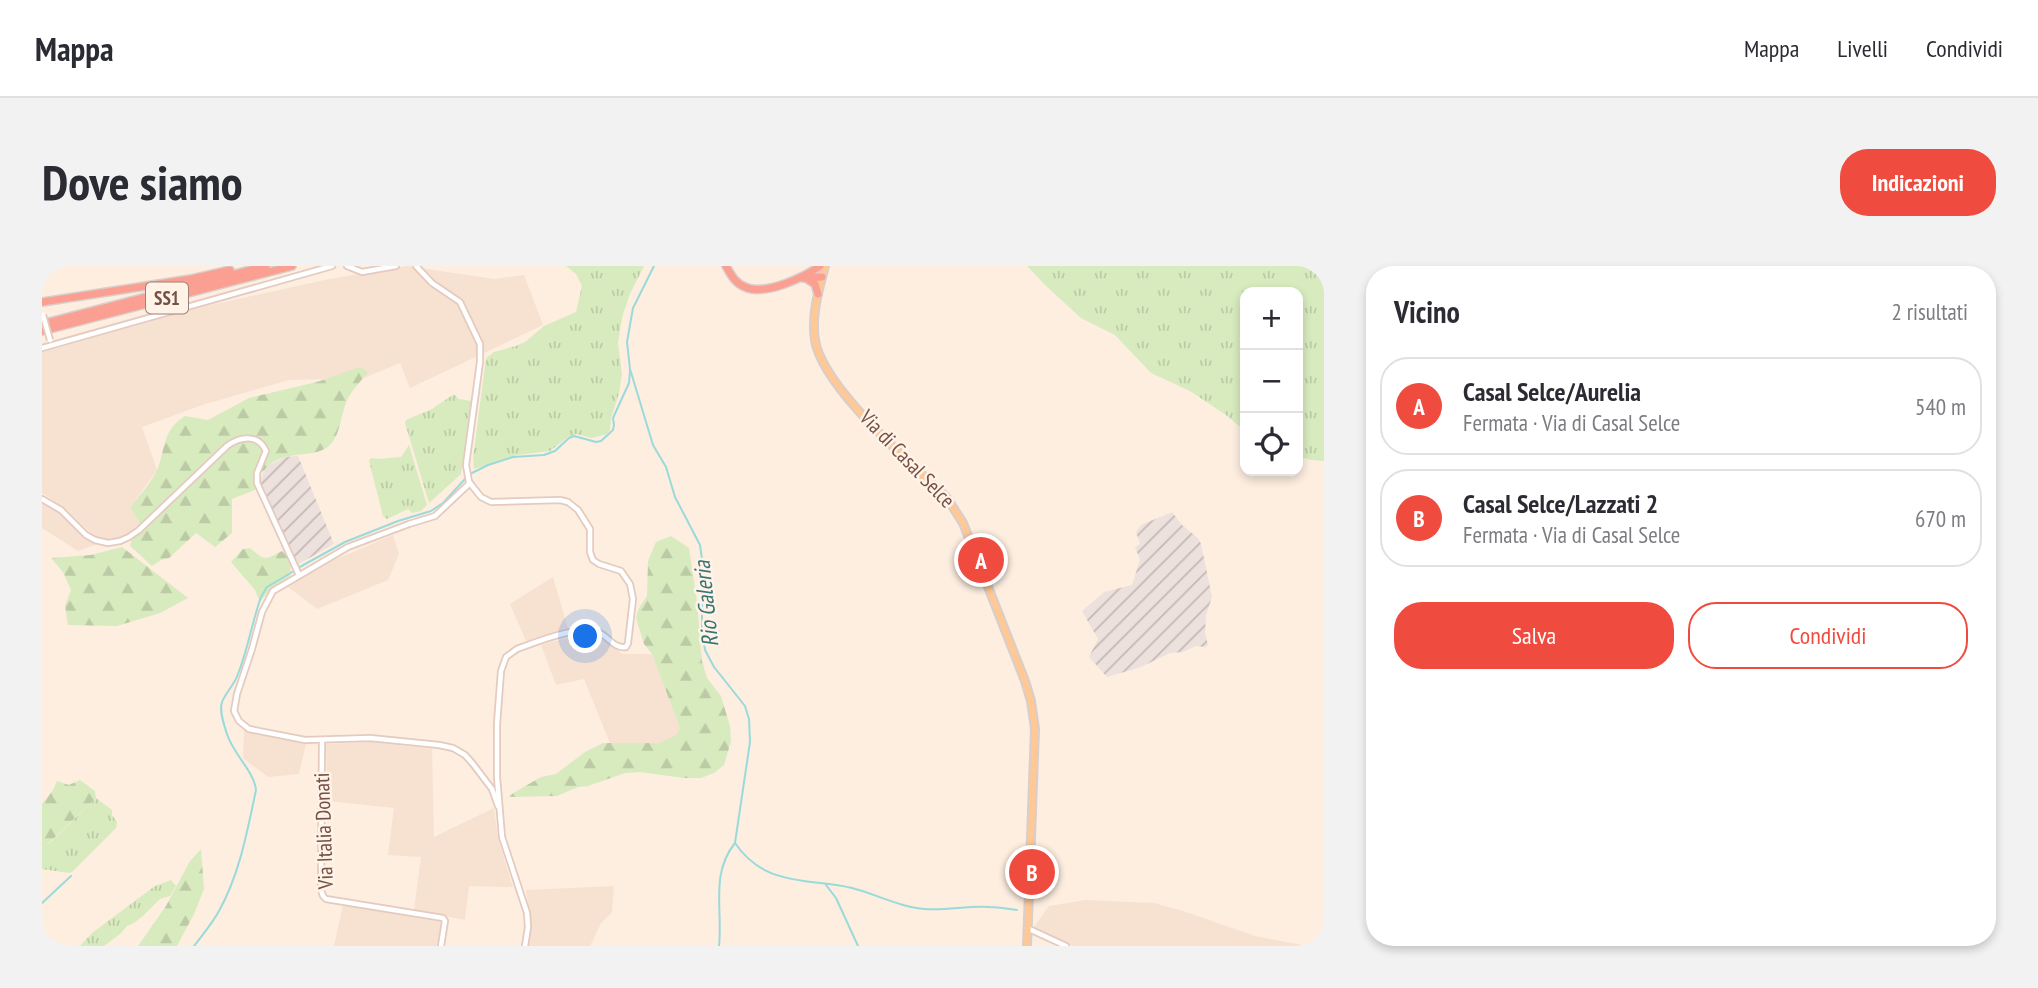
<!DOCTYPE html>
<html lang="it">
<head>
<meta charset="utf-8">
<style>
  :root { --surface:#fff; --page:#f2f2f3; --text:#2b2b33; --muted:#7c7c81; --line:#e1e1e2; --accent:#ef4b3e }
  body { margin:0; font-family:"PT Sans Narrow",sans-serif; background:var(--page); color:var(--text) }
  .controls { position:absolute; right:21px; top:21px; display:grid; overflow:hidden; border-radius:14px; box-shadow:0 4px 10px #0003 }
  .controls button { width:63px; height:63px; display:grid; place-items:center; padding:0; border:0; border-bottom:2px solid var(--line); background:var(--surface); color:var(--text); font:35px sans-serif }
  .you { position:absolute; left:544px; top:371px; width:24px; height:24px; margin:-18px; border:5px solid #fff; border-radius:50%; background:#1a73e8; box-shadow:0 0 0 10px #1a73e833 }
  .badge { display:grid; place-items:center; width:46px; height:46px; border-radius:50%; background:var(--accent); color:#fff; font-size:23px; font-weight:700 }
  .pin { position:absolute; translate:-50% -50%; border:4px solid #fff; box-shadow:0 2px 7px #0006 }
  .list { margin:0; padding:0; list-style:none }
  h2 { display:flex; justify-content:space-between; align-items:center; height:91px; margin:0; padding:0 28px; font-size:30px }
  h2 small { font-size:23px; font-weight:400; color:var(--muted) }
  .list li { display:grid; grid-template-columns:46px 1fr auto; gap:21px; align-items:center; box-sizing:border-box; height:98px; margin:0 14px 14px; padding:0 14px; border:2px solid var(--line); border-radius:28px }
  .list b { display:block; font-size:26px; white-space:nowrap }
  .list p { margin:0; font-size:23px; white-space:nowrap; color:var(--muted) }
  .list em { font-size:23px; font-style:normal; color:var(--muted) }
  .actions { display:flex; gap:14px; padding:21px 28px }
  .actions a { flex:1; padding:16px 0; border:2px solid var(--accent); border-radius:28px; text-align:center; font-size:24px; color:var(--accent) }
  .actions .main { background:var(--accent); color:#fff }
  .icon { flex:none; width:38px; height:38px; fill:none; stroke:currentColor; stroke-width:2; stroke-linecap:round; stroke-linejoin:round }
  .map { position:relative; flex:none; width:1282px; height:680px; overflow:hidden; border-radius:28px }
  header { display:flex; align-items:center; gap:42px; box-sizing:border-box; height:98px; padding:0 35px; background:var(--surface); border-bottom:2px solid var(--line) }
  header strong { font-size:33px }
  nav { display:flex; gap:38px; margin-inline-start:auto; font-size:24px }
  .intro { display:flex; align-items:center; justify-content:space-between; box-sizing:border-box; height:168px; padding:0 42px }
  h1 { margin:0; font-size:49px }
  .button { padding:18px 32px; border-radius:28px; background:var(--accent); color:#fff; font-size:24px; font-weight:700 }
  main { display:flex; gap:42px; padding:0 42px }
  aside { flex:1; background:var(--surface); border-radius:28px; box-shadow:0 4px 10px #0003 }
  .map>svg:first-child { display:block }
</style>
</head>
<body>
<header>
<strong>Mappa</strong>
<nav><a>Mappa</a><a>Livelli</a><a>Condividi</a></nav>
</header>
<div class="intro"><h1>Dove siamo</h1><a class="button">Indicazioni</a></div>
<main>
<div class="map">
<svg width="1282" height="680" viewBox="0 0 1282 680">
  <defs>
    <pattern id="industrial-furrows" width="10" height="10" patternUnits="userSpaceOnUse" patternTransform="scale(1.75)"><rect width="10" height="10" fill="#ece1dc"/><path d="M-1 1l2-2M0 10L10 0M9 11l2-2" fill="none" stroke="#c4b9b4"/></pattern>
    <pattern id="grass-tufts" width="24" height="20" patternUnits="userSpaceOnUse" patternTransform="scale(1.75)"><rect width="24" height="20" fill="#d7ebbe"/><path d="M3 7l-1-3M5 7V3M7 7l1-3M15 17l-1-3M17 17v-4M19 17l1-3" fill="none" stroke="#bccba5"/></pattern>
    <pattern id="forest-firs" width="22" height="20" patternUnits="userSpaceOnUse" patternTransform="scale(1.75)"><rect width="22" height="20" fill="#d7ebbe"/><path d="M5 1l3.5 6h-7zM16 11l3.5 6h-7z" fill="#bccba5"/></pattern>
  </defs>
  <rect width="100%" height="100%" fill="#fdeee0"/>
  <g fill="#f7e1d1">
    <path d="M365,0L452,13L482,9L501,59L368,122L358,97L322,112L247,114L160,139L100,161L115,204L88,242L99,259L82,272L63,275L54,272L25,244L0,227V85L15,82L160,41L287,13Z"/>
    <path d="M0,237L24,249L42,272L56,278L36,285L0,262Z"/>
    <path d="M351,269L357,288L346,314L275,343L246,321L292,294Z"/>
    <path d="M511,311L526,363L484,375L468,338Z"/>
    <path d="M541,368L557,371L581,388H610L638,462L634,469L618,477H568L542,413L514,419L499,379Z"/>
    <path d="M202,464L264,478L257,508L226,511L201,492Z"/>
    <path d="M331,476L390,483L392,571L452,542L456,573L471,621L427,620L423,654L372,644L379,591L346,589L352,542L286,535L284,478Z"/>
    <path d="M572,620L570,646L559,657L548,680H487L489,662L484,624Z"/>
    <path d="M1044,634L1112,637L1144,646L1213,670L1265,680H1031L992,661L1007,640Z"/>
    <path d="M301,639L399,656L395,680H292Z"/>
  </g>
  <g fill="url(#industrial-furrows)">
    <path d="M256,190L292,278L253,300L216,219L224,201L243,191Z"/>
    <path d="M1130,246L1140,259L1156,272L1159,278L1170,331L1164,350L1163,367L1166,379L1163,381L1154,380L1141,386L1128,387L1099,401L1065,411L1047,391L1056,373L1040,345L1062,326L1090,319L1098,294L1093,281L1098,278L1094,266L1099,259Z"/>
  </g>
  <g fill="url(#grass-tufts)">
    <path d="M524,0H602L587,30L580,52L576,77L580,108L577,127L569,152L568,164L565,168L550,172L534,168L526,171L508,185L475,189L432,203L431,192L444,92L452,86L474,80L483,76L502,60L534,46L540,20L534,8Z"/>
    <path d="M985,0H1282V195L1269,194L1256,190V26H1203V165L1184,149L1148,125L1109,107L1073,69L1039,52L1004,20Z"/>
    <path d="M412,128L417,133L430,135L419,208L387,237L363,157L364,154L390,143Z"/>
    <path d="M367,179L385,239L379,245L370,247L366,243L345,253L341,250L327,195L329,192L336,193L359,191Z"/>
    <path d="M54,532L70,544V549L75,556L74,562L30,606L27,607L0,603V581L9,576Z"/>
    <path d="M129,614L134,620L128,630L118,633L102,649L92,657L85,660L78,668L62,680H38L50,667L113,620Z"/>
  </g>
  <g fill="url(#forest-firs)">
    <path d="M318,101L326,106C320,114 311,123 306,132C299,146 299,167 289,178C272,196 240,179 220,207L218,204C224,187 230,179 210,169L192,173L179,183L99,259L88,242C97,230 110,216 116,202C124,179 121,164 143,150L166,154L207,132L275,116Z"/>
    <path d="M203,174L216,176L221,185L212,210L215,223L190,233V267L173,281L154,267L127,292L119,294L110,300L88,280L90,272L192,177Z"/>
    <path d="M629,270L647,282L655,336L660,395L665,412L679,430L688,460L689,475L682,499L672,507L659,512H642L598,506L583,507L546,520L536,521L515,530L467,531L468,529L499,511L514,508L543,486L561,477H618L634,469L638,462L610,388L602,378L594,352L597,342L605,330L606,295L614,276Z"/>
    <path d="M80,281L146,332L118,347L75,360L26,359L23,340L29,324L21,306L9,292L49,289Z"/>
    <path d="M208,282C223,295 223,294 240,285C247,291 250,302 248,310L227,325L218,336L213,324L189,296L201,283Z"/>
    <path d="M38,514L53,525L54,532L8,576L0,581V538L11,524L15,515L27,519Z"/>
    <path d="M159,583L162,623L152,648L135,680H96L124,640L148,595Z"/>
  </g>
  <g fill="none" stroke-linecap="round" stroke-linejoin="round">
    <g stroke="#9adada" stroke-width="2">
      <path d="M612,0L591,42L585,76L588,103L611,179L624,201L633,231L658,279L660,293V364L663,384L672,401L703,440L707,453L708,476L693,577C668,608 681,644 677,680"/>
      <path d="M428,208L446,199L471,191L502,189L513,185L527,172L532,170L554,176L559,175L571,164L572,159L571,152L587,117L588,104"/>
      <path d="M256,302L303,276L356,255L389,245L401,237L424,212"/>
      <path d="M693,577C723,621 765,612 810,622C834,628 857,641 883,643C905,645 927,639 948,641C957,641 966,643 975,644"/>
      <path d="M784,619L794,632L816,680"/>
      <path d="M0,637L29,610"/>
      <path d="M152,680C161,668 170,658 177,645C198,607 205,566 214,524C212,505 191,488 185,468C182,459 177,445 180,436C184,426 193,418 196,408C206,383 210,356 219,331L225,321L252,305"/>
    </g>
    <defs>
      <g id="minor">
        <path d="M305,0L320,6L354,0"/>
        <path d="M374,0L390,17L418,36L438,78V96L424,199L427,216L439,231L449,236L518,234L526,236L536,244L548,263V286L551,294L557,298L579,305L588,318L591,333L586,377L584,381C572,383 566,370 556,366C536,359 494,376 475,383L464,391L459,405L455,458V511L460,571L485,647L486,661L483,680"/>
        <path d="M0,82L290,0"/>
        <path d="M428,217L393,250L367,258L306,281L231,325L220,346L210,383L195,428L192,445L197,455L207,463L263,474L328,472L397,479L411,482L423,489L431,498L450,523L456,540"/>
        <path d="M0,233L19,244L44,269L53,274L66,277L78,275L87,271L97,264L185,180C198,171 216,167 224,185L215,207V217L257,309"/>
        <path d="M280,475L279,624L281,630L284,633L401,652L403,655L399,680"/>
        <path d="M985,662L1024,680"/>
      </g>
      <path id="major" d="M783,0C777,23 769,49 773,74C780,121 870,198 905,232L921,257L983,415L989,435L993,463L985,680"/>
      <g id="highway">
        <path d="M684,0C689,9 693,17 703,21C722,30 761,12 778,0"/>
        <path d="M761,12L780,11"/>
        <path d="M764,12L773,18L776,28"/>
        <path d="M0,36L149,13L188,4"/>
        <path d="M0,58L224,0"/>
        <path d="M0,65L250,0"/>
      </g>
    </defs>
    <use href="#minor" stroke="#e4cabf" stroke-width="8"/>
    <use href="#major" stroke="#d8cecb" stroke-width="10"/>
    <use href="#highway" stroke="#d8cecb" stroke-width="10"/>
    <use href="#minor" stroke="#fff" stroke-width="4.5"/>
    <use href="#major" stroke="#ffc895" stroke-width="6"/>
    <use href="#highway" stroke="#fb9f93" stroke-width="7"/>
    <defs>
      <path id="minor-bridge" d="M1,49L8,74"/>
    </defs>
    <use href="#minor-bridge" stroke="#e4cabf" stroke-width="8" stroke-linecap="butt"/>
    <use href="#minor-bridge" stroke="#fff" stroke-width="4.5"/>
  </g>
  <g text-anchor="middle" stroke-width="5" stroke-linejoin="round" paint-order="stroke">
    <rect fill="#fff2e7" stroke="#9e8176" stroke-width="2" x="104" y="16.5" width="42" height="31" rx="5"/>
    <g font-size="19" font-weight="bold" fill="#755046">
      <text x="125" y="39">SS1</text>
    </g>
    <g font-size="21" fill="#755046" stroke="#fff2e7">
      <text transform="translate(865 193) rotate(46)" y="7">Via di Casal Selce</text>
      <text transform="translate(282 565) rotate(-92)" y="7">Via Italia Donati</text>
    </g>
    <g font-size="23" font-style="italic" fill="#377475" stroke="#fff2e7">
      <text transform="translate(664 338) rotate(-96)" y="8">Rio Galeria</text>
    </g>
  </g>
</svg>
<div class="controls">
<button>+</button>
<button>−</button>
<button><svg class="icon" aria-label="locate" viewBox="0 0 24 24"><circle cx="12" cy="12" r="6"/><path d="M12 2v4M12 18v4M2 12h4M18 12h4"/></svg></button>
</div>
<div class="you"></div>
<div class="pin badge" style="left:939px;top:294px">A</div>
<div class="pin badge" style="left:990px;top:606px">B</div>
</div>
<aside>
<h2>Vicino<small>2 risultati</small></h2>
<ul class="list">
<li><span class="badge">A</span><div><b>Casal Selce/Aurelia</b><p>Fermata · Via di Casal Selce</p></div><em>540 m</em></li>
<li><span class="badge">B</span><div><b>Casal Selce/Lazzati 2</b><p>Fermata · Via di Casal Selce</p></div><em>670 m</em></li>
</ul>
<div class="actions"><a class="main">Salva</a><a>Condividi</a></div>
</aside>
</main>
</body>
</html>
